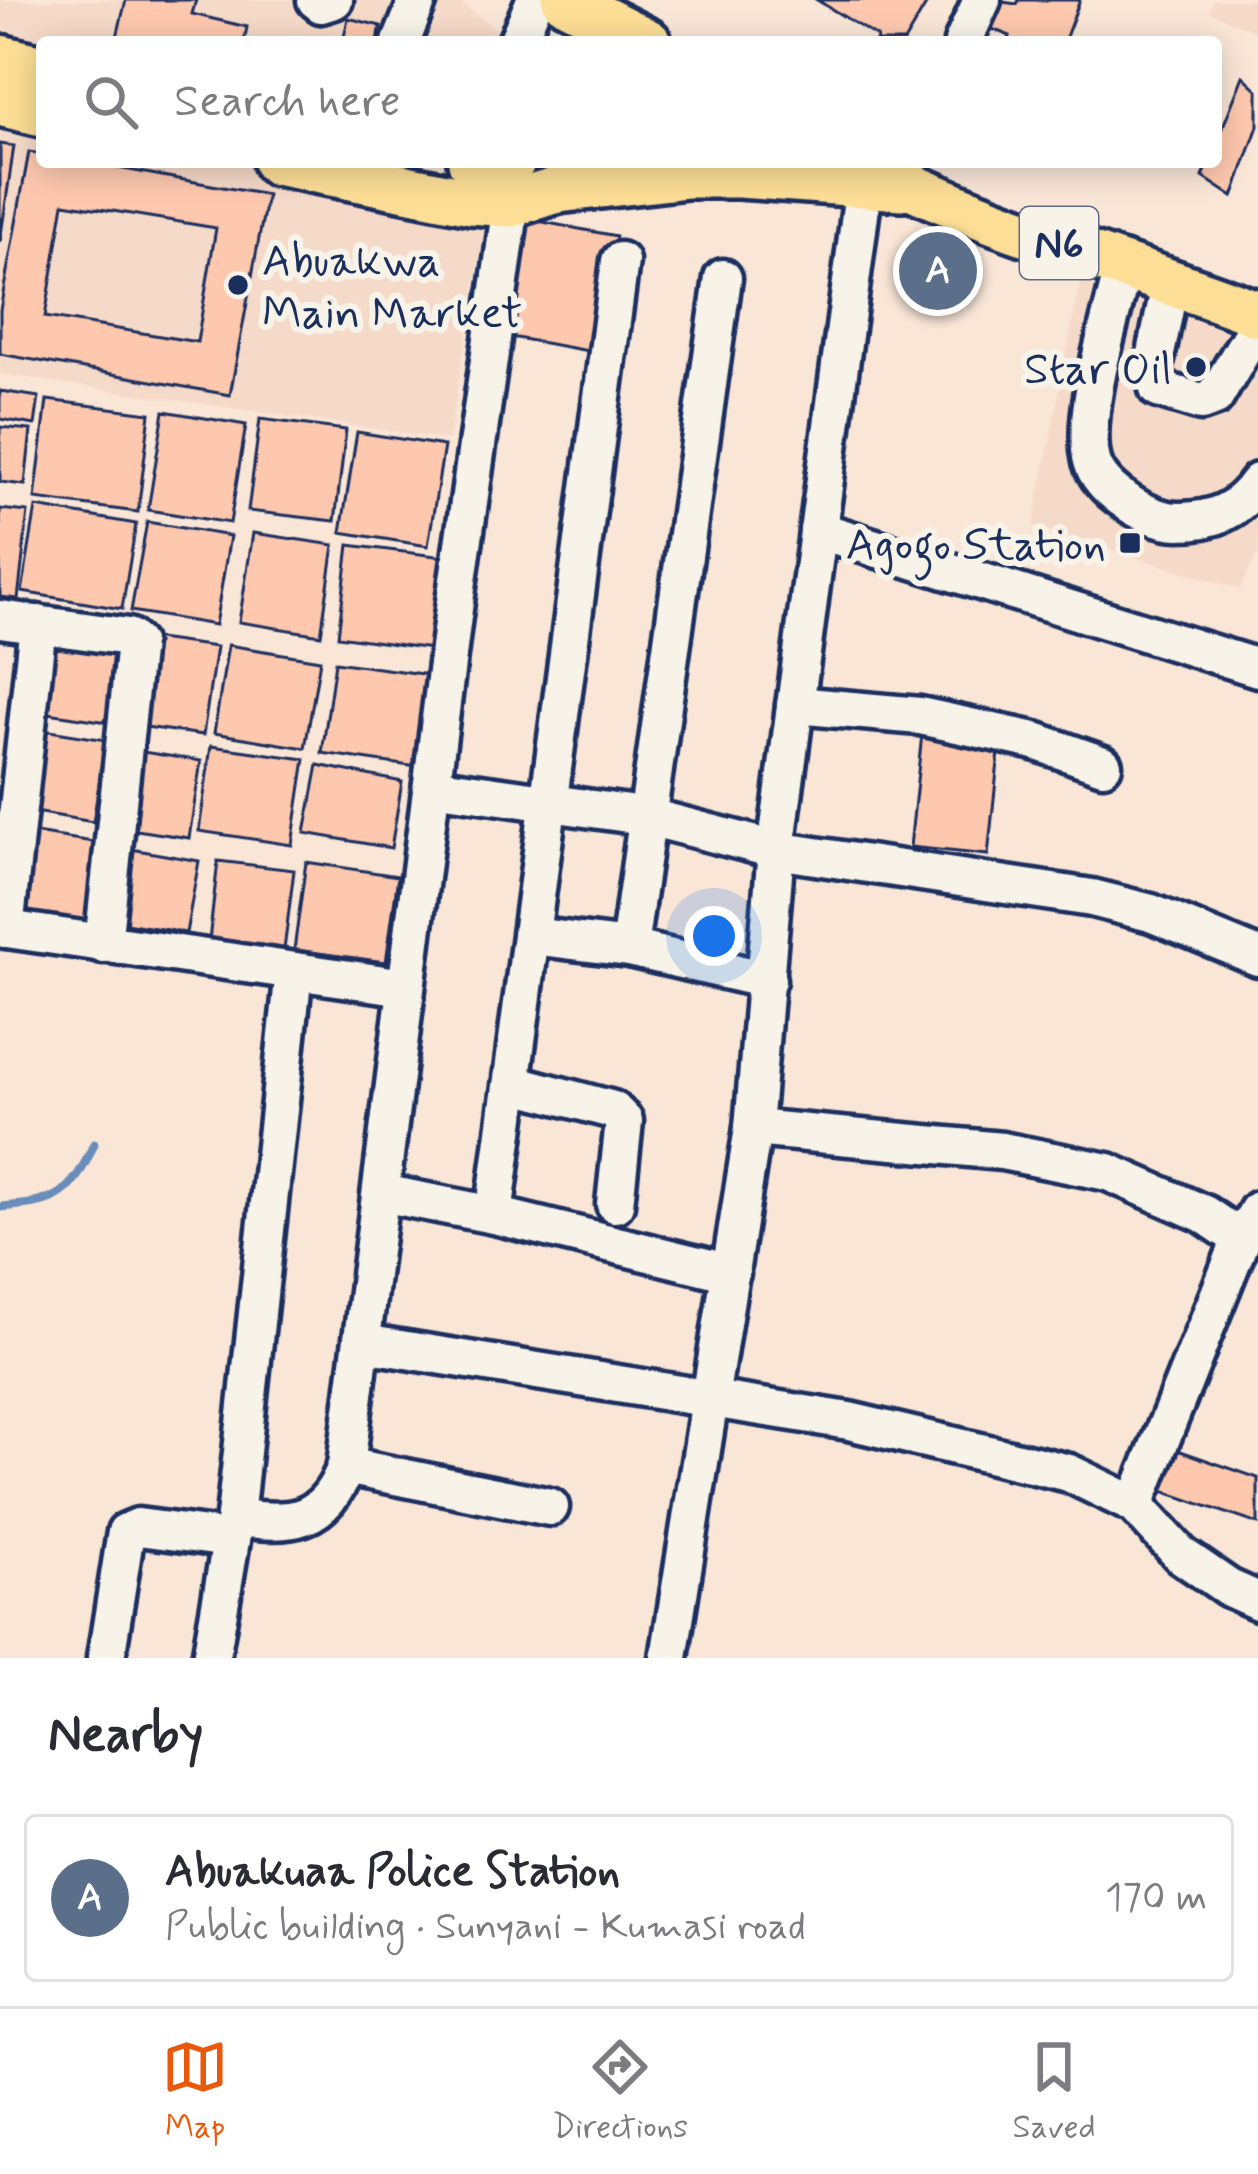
<!DOCTYPE html>
<html lang="en">
<head>
<meta charset="utf-8">
<style>
  :root { --surface:#fff; --page:#f7f7f7; --text:#2b2b33; --muted:#7c7c81; --line:#e1e1e2; --accent:#ea580c }
  body { margin:0; font-family:Mynerve,sans-serif; background:var(--page); color:var(--text) }
  .you { position:absolute; left:714px; top:936px; width:42px; height:42px; margin:-30px; border:9px solid #fff; border-radius:50%; background:#1a73e8; box-shadow:0 0 0 18px #1a73e833 }
  .badge { display:grid; place-items:center; width:78px; height:78px; border-radius:50%; background:var(--accent); color:#fff; font-size:39px; font-weight:700 }
  .pin { position:absolute; translate:-50% -50%; border:6px solid #fff; box-shadow:0 3px 12px #0006 }
  .list { margin:0; padding:0; list-style:none }
  h2 { display:flex; justify-content:space-between; align-items:center; height:156px; margin:0; padding:0 48px; font-size:51px }
  h2 small { font-size:39px; font-weight:400; color:var(--muted) }
  .list li { display:grid; grid-template-columns:78px 1fr auto; gap:36px; align-items:center; box-sizing:border-box; height:168px; margin:0 24px 24px; padding:0 24px; border:3px solid var(--line); border-radius:12px }
  .list b { display:block; font-size:45px; white-space:nowrap }
  .list p { margin:0; font-size:39px; white-space:nowrap; color:var(--muted) }
  .list em { font-size:39px; font-style:normal; color:var(--muted) }
  .icon { flex:none; width:66px; height:66px; fill:none; stroke:currentColor; stroke-width:2; stroke-linecap:round; stroke-linejoin:round }
  .map { position:relative; flex:none; width:1258px; height:1658px; overflow:hidden }
  .search { position:absolute; background:var(--surface); box-shadow:0 6px 30px #0003; left:36px; right:36px; top:36px; height:132px; display:flex; align-items:center; gap:30px; box-sizing:border-box; padding:0 42px; border-radius:12px; color:var(--muted); font-size:45px }
  .sheet { height:348px; background:var(--surface) }
  nav { display:flex; justify-content:space-around; align-items:center; box-sizing:border-box; height:168px; border-top:3px solid var(--line); background:var(--surface); font-size:33px; color:var(--muted) }
  nav a { display:grid; justify-items:center; gap:6px }
  nav .on { color:var(--accent) }
  .map>svg:first-child { display:block }
</style>
</head>
<body>
<div class="map">
<svg width="1258" height="1658" viewBox="0 0 1258 1658">
  <rect width="100%" height="100%" fill="#f9e6d7"/>
  <filter id="ink" filterUnits="userSpaceOnUse"><feTurbulence type="fractalNoise" baseFrequency=".00833" numOctaves="2"/><feDisplacementMap in="SourceGraphic" scale="24" xChannelSelector="R" yChannelSelector="G"/><feConvolveMatrix kernelMatrix="1 2 1 2 8 2 1 2 1" color-interpolation-filters="sRGB"/></filter>
  <g filter="url(#ink)">
    <g fill="#f6dac9">
      <path d="M0,0H456L514,42H42V59L0,50Z"/>
      <path d="M1213,0H1258V33L1209,11Z"/>
      <path d="M0,88L42,98V162H332L490,197L449,440L0,374Z"/>
      <path d="M1081,279L1258,329V553L1240,589L1033,526Z"/>
    </g>
    <g fill="none" stroke-linecap="round" stroke-linejoin="round">
      <path stroke="#698dba" stroke-width="9" d="M0,1207C56,1203 71,1197 94,1144"/>
    </g>
    <g fill="#fdc8ae" stroke="#1b2f5e" stroke-width="3" fill-rule="evenodd">
      <path d="M126,0H196L192,14L247,27L244,42L116,41Z"/>
      <path d="M817,0H929L904,42H876L877,37Z"/>
      <path d="M989,0L1017,4L1019,0H1080L1064,42H1008L1010,36L979,24Z"/>
      <path d="M348,18L381,26L377,42H343Z"/>
      <path d="M1243,76L1258,90V126L1233,197L1203,177L1209,162H1216V144Z"/>
      <path d="M0,144L14,146L0,242Z"/>
      <path d="M29,152L42,154V162H85L267,195L230,395L0,354V310ZM64,203L216,228L197,342L45,317Z"/>
      <path d="M522,218L616,236L594,352L500,335Z"/>
      <path d="M0,391L39,397L35,425L0,419Z"/>
      <path d="M47,400L150,413L138,512L35,499Z"/>
      <path d="M164,411L246,425L230,523L148,510Z"/>
      <path d="M260,419L346,430L335,521L248,511Z"/>
      <path d="M0,427L31,430L25,485L0,482Z"/>
      <path d="M357,432L444,446L428,546L341,532Z"/>
      <path d="M36,507L136,524L122,609L22,592Z"/>
      <path d="M0,509L28,512L18,599L0,597Z"/>
      <path d="M147,522L230,536L215,625L131,611Z"/>
      <path d="M253,533L334,545L321,635L239,622Z"/>
      <path d="M349,545L444,557L431,649L338,636Z"/>
      <path d="M47,633L120,644L108,722L35,711Z"/>
      <path d="M143,637L216,647L203,735L131,725Z"/>
      <path d="M228,645L320,660L305,748L214,733Z"/>
      <path d="M335,662L430,675L417,767L322,753Z"/>
      <path d="M31,728L106,740L93,822L18,809Z"/>
      <path d="M922,734L1000,743L988,855L910,847Z"/>
      <path d="M211,746L305,759L292,845L199,831Z"/>
      <path d="M130,750L201,761L189,838L117,827Z"/>
      <path d="M318,765L402,782L391,848L305,833Z"/>
      <path d="M22,831L100,843L88,925L10,912Z"/>
      <path d="M120,847L199,861L186,933L107,920Z"/>
      <path d="M218,861L294,870L284,950L209,941Z"/>
      <path d="M306,862L398,876L386,962L294,950Z"/>
      <path d="M1172,1448L1258,1478V1524L1157,1489Z"/>
    </g>
    <g fill="none" stroke-linecap="round" stroke-linejoin="round">
      <defs>
        <g id="minor">
          <path d="M316,0L321,4L334,0"/>
          <path d="M401,42L418,0"/>
          <path d="M517,42L535,0"/>
          <path d="M963,42L982,0"/>
          <path d="M1123,268C1112,316 1080,415 1092,461C1097,479 1112,492 1127,502C1141,512 1162,521 1179,521C1214,521 1238,511 1258,482"/>
          <path d="M1170,284L1153,369L1158,389L1201,402L1215,397L1258,324"/>
          <path d="M818,530L1258,668"/>
          <path d="M0,619L128,637L135,643L103,944"/>
          <path d="M795,705L920,716L1035,741L1103,765"/>
          <path d="M432,786L649,817L776,850L1092,898L1151,913L1258,957"/>
          <path d="M0,928L405,987"/>
          <path d="M5,929L38,624"/>
          <path d="M532,936L629,948L767,980"/>
          <path d="M629,948L723,278"/>
          <path d="M512,1083L613,1110L624,1121L615,1204"/>
          <path d="M753,1128L1002,1151L1108,1172L1204,1214L1241,1239L1258,1210"/>
          <path d="M381,1193L494,1215L731,1273"/>
          <path d="M494,1215L620,261"/>
          <path d="M363,1343L849,1421L1069,1473L1135,1505L1181,1555L1229,1588L1258,1601"/>
          <path d="M346,1466L550,1507"/>
          <path d="M1135,1505L1241,1239"/>
          <path d="M235,1517L294,971"/>
          <path d="M106,1658L126,1532L138,1527L230,1539"/>
          <path d="M211,1658L235,1517C291,1526 325,1523 346,1466L453,616L511,204"/>
          <path d="M669,1658L753,1128L776,850L864,184"/>
        </g>
        <g id="major">
          <path d="M565,0L648,42"/>
          <path d="M0,58L42,68"/>
          <path d="M0,103L42,113"/>
          <path d="M276,162L471,201L511,204L558,190L580,174"/>
          <path d="M471,162L491,165L512,162"/>
          <path d="M863,162C987,229 1127,263 1258,314"/>
          <path d="M558,190L687,175H739L902,187"/>
        </g>
      </defs>
      <use href="#minor" stroke="#1b2f5e" stroke-width="45"/>
      <use href="#major" stroke="#1b2f5e" stroke-width="54"/>
      <use href="#minor" stroke="#f7f3e8" stroke-width="36"/>
      <use href="#major" stroke="#fcde96" stroke-width="45"/>
    </g>
  </g>
  <g fill="#1b2f5e" stroke="#f7f3e8" stroke-width="4.5">
    <circle cx="238" cy="285" r="12"/>
    <circle cx="1196" cy="367" r="12"/>
    <rect x="1118" y="531" width="24" height="24" rx="6"/>
  </g>
  <g text-anchor="middle" stroke-width="12" stroke-linejoin="round" paint-order="stroke">
    <rect fill="#f7f3e8" stroke="#5d6a87" stroke-width="3" x="1020" y="207" width="78" height="72" rx="9"/>
    <g font-size="42" font-weight="bold" fill="#1b2f5e">
      <text x="1059" y="258">N6</text>
    </g>
    <g font-size="45" fill="#1b2f5e" stroke="#f7f3e8" text-anchor="end">
      <text x="262" y="275" text-anchor="start">Abuakwa<tspan x="262" dy="52">Main Market</tspan></text>
      <text x="1172" y="383">Star Oil</text>
      <text x="1106" y="559">Agogo Station</text>
    </g>
  </g>
</svg>
<div class="you"></div>
<div class="pin badge" style="left:938px;top:271px;background:#5c6f8a">A</div>
<div class="search"><svg class="icon" aria-label="search" viewBox="0 0 24 24"><circle cx="10" cy="10" r="6"/><path d="M15 15l6 6"/></svg>Search here</div>
</div>
<section class="sheet">
<h2>Nearby<small></small></h2>
<ul class="list">
<li><span class="badge" style="background:#5c6f8a">A</span><div><b>Abuakuaa Police Station</b><p>Public building · Sunyani - Kumasi road</p></div><em>170 m</em></li>
</ul>
</section>
<nav>
<a class="on"><svg class="icon" aria-label="map" viewBox="0 0 24 24"><path d="M3 6l6-2 6 2 6-2v14l-6 2-6-2-6 2zM9 4v14M15 6v14"/></svg>Map</a>
<a><svg class="icon" aria-label="directions" viewBox="0 0 24 24"><path d="M12 3l9 9-9 9-9-9zM9 14v-3h6M13 9l2 2-2 2"/></svg>Directions</a>
<a><svg class="icon" aria-label="saved" viewBox="0 0 24 24"><path d="M7 4h10v16l-5-4-5 4z"/></svg>Saved</a>
</nav>
</body>
</html>
